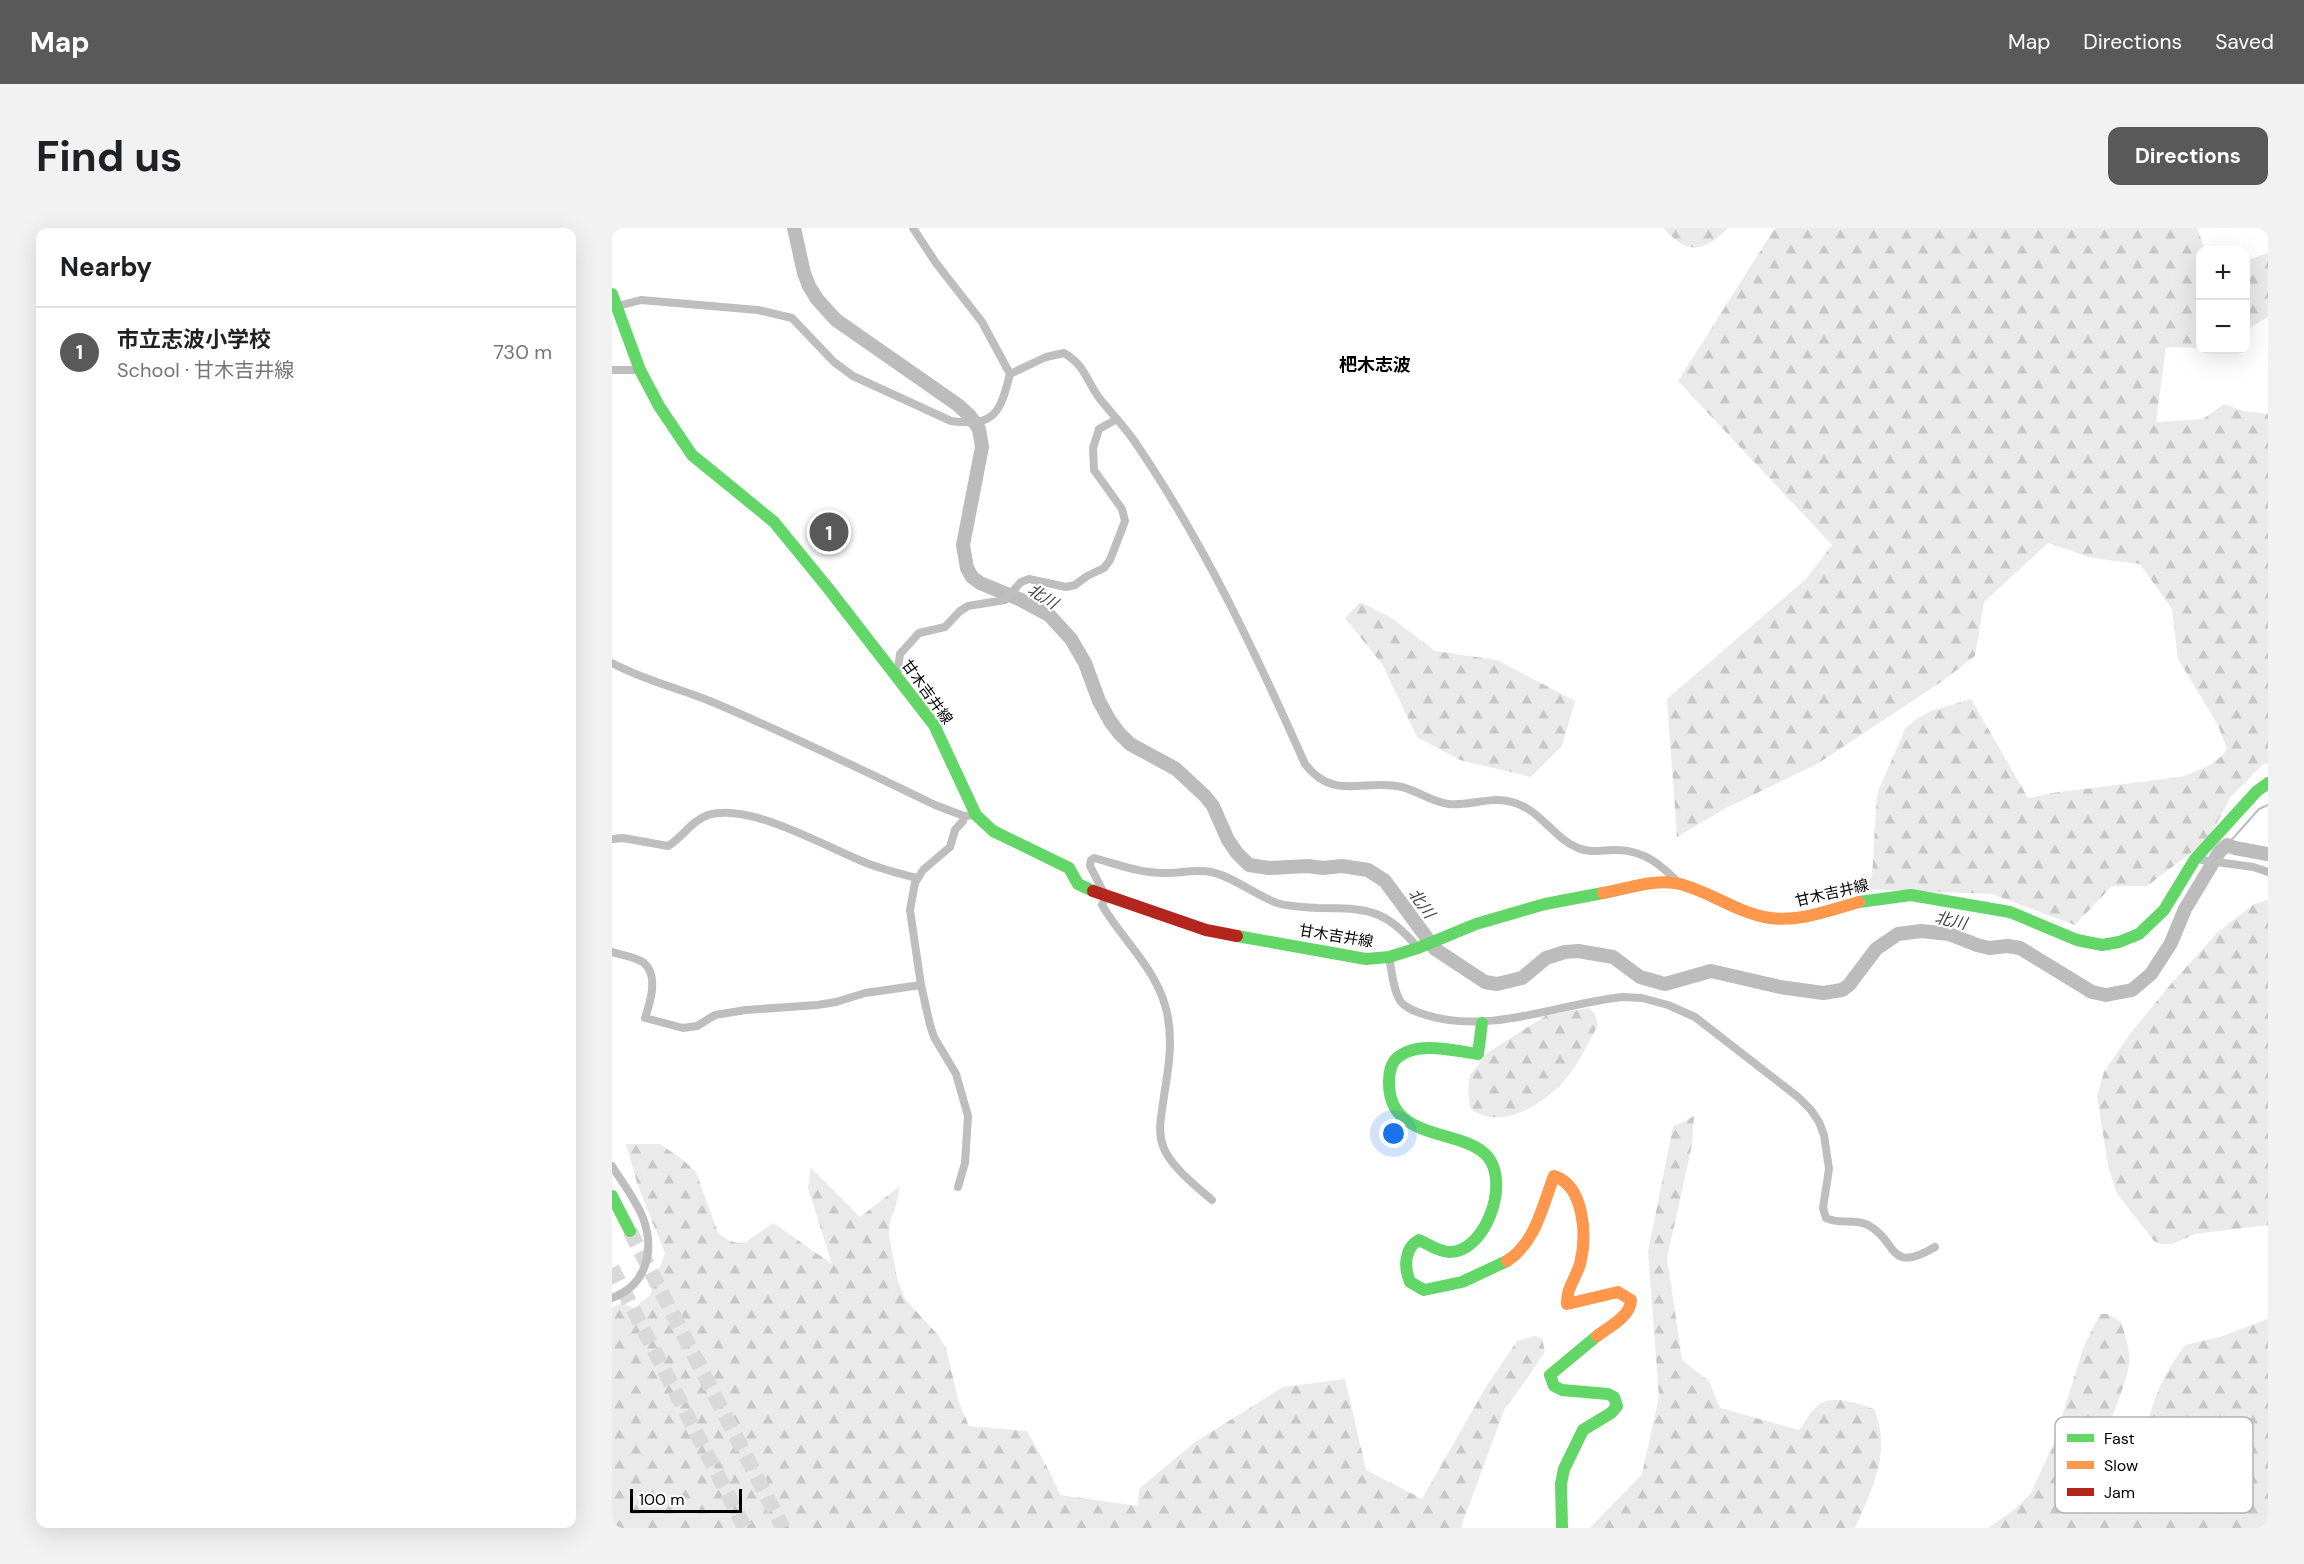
<!DOCTYPE html>
<html lang="en">
<head>
<meta charset="utf-8">
<style>
  :root { --surface:#fff; --page:#f2f2f2; --text:#202124; --muted:#757577; --line:#e0e0e0; --accent:#595959 }
  body { margin:0; font-family:"DM Sans","Noto Sans JP",sans-serif; background:var(--page); color:var(--text) }
  .controls { position:absolute; right:18px; top:18px; display:grid; overflow:hidden; border-radius:12px; box-shadow:0 6px 24px #0002 }
  .controls button { width:54px; height:54px; display:grid; place-items:center; padding:0; border:0; border-bottom:2px solid var(--line); background:var(--surface); color:var(--text); font:30px sans-serif }
  .scale { position:absolute; left:18px; bottom:15px; width:112px; box-sizing:border-box; padding-left:6px; border:3px solid #000; border-top:0; font-size:16px; line-height:21px; white-space:nowrap; color:#000; -webkit-text-stroke:4px #fff; paint-order:stroke }
  .you { position:absolute; left:782px; top:906px; width:21px; height:21px; margin:-15px; border:4px solid #fff; border-radius:50%; background:#1a73e8; box-shadow:0 0 0 9px #1a73e833 }
  .badge { display:grid; place-items:center; width:39px; height:39px; border-radius:50%; background:var(--accent); color:#fff; font-size:20px; font-weight:700 }
  .pin { position:absolute; translate:-50% -50%; border:3px solid #fff; box-shadow:0 2px 6px #0006 }
  .list { margin:0; padding:0; list-style:none }
  h2 { display:flex; justify-content:space-between; align-items:center; height:78px; margin:0; padding:0 24px; font-size:26px }
  h2 small { font-size:20px; font-weight:400; color:var(--muted) }
  .list li { display:grid; grid-template-columns:39px 1fr auto; gap:18px; align-items:center; box-sizing:border-box; height:90px; padding:0 24px; border-top:2px solid var(--line) }
  .list b { display:block; font-size:22px; white-space:nowrap }
  .list p { margin:0; font-size:20px; white-space:nowrap; color:var(--muted) }
  .list em { font-size:20px; font-style:normal; color:var(--muted) }
  .map { position:relative; flex:none; width:1656px; height:1300px; overflow:hidden; border-radius:12px }
  header { display:flex; align-items:center; gap:36px; box-sizing:border-box; height:84px; padding:0 30px; background:var(--accent); color:#fff }
  header strong { font-size:28px }
  nav { display:flex; gap:33px; margin-inline-start:auto; font-size:21px }
  .intro { display:flex; align-items:center; justify-content:space-between; box-sizing:border-box; height:144px; padding:0 36px }
  h1 { margin:0; font-size:42px }
  .button { padding:15px 27px; border-radius:12px; background:var(--accent); color:#fff; font-size:21px; font-weight:700 }
  main { display:flex; gap:36px; padding:0 36px }
  aside { flex:1; background:var(--surface); border-radius:12px; box-shadow:0 6px 24px #0002 }
  .map>svg:first-child { display:block }
</style>
</head>
<body>
<header>
<strong>Map</strong>
<nav><a>Map</a><a>Directions</a><a>Saved</a></nav>
</header>
<div class="intro"><h1>Find us</h1><a class="button">Directions</a></div>
<main>
<aside>
<h2>Nearby<small></small></h2>
<ul class="list">
<li><span class="badge">1</span><div><b>市立志波小学校</b><p>School · 甘木吉井線</p></div><em>730 m</em></li>
</ul>
</aside>
<div class="map">
<svg width="1656" height="1300" viewBox="0 0 1656 1300">
  <defs>
    <pattern id="forest-firs" width="22" height="20" patternUnits="userSpaceOnUse" patternTransform="scale(1.5)"><rect width="22" height="20" fill="#eaeaea"/><path d="M5 1l3.5 6h-7zM16 11l3.5 6h-7z" fill="#c7c7c7"/></pattern>
  </defs>
  <rect width="100%" height="100%" fill="#fff"/>
  <g fill="url(#forest-firs)">
    <path d="M1052,0H1116C1092,24 1075,28 1052,0Z"/>
    <path d="M1163,0H1585L1593,22H1588V120L1554,119L1544,194L1591,191L1612,176L1631,183L1656,186V535L1651,536L1618,570L1596,612L1535,658H1500L1463,697L1380,666L1249,661L1260,649L1265,566L1293,501L1304,491L1319,483L1359,471L1416,570L1440,565L1569,549C1585,543 1605,537 1615,521L1606,497L1566,431L1560,381L1528,336L1480,330L1436,315L1372,374L1363,428L1329,454L1205,536L1114,580L1065,609L1055,471L1194,351L1220,317L1066,153Z"/>
    <path d="M1656,25V89L1634,102V33Z"/>
    <path d="M748,374L778,389L823,423L885,432L963,473L950,518L919,549L848,532L805,509L770,436L733,390Z"/>
    <path d="M1656,672V997L1582,1006L1561,1016H1550L1542,1013L1504,964L1496,937L1485,868L1492,844L1518,806L1558,757L1606,704L1642,676Z"/>
    <path d="M977,780L983,786L986,797C976,816 966,837 952,853C931,877 886,904 858,880L856,861L858,847L875,825L935,787Z"/>
    <path d="M1082,888L1080,917L1055,1030L1070,1132L1097,1153L1108,1180L1187,1202C1193,1195 1197,1185 1204,1179C1218,1165 1246,1175 1262,1181C1280,1223 1260,1262 1243,1300H978L1030,1246L1047,1169L1036,1023L1061,899Z"/>
    <path d="M14,916H48L71,932L84,944L106,1005L116,1012L125,1015L134,1014L161,995L220,1036L196,960L199,940L248,989L288,958L283,981L278,992L277,1008L285,1050L293,1071L326,1107L334,1120L347,1175L357,1198L415,1203L440,1248L448,1267L526,1278L527,1261L583,1214L671,1159L733,1151L754,1242L810,1271L874,1159L905,1113L923,1108L930,1111L933,1123L915,1151L893,1180L850,1296L851,1300H0V1079L9,1075L23,1080L38,1067L53,1025L26,958Z"/>
    <path d="M1488,1086H1496L1509,1094C1513,1107 1519,1122 1517,1136C1514,1166 1480,1214 1499,1244C1506,1256 1514,1256 1526,1251C1532,1236 1532,1222 1534,1206C1539,1172 1553,1144 1573,1117L1608,1109L1656,1091V1300H1376L1402,1282L1419,1265L1441,1217L1472,1118Z"/>
  </g>
  <g fill="none" stroke-linecap="round" stroke-linejoin="round">
    <path stroke="#bcbcbc" stroke-width="2" d="M1615,617L1647,581L1656,577"/>
    <path stroke="#bcbcbc" stroke-width="14" d="M182,0L192,45L197,58L205,71L224,92L346,177L358,188L367,201L370,219L351,317L355,340L360,349L368,355L407,371L437,387L459,411L473,435L487,473L498,493L507,505L518,516L564,541L593,568L601,578L616,612L625,625L637,637L657,640L696,638L711,640L730,638L756,642L773,653L823,721L873,754L885,756L910,750L934,730L953,724L966,723L1001,729L1028,749L1053,756L1099,743L1168,759L1211,765L1230,762L1237,757L1264,721L1286,706L1309,703L1337,706L1365,717L1377,720L1396,718L1408,720L1480,764L1494,767L1520,762L1539,746L1559,715L1573,681L1608,623L1615,617L1623,620L1656,626"/>
    <g stroke="#d9d9d9" stroke-width="15" stroke-dasharray="15 8" stroke-linecap="butt">
      <path d="M18,1003L171,1300"/>
      <path d="M0,1040L133,1300"/>
    </g>
    <g stroke="#bebebe" stroke-width="8">
      <path d="M6,78L29,72L146,82L180,90L222,134L241,148L339,193C383,199 388,185 398,146L370,94L324,35L301,0"/>
      <path d="M0,142H28"/>
      <path d="M398,146L434,129L452,125C474,138 474,153 488,171C500,186 514,200 525,217C593,317 644,426 693,536C722,574 753,550 790,559C806,563 820,574 837,576C858,578 878,568 900,574C928,581 940,609 966,620C980,626 992,621 1006,622C1034,623 1050,638 1068,656"/>
      <path d="M0,435C31,452 66,460 98,473C174,505 249,541 323,577L352,588L364,587"/>
      <path d="M285,447L288,426L307,405L333,399L348,383L356,378L393,372L409,354L417,351L454,359L463,357L475,348L492,340L498,332L513,293L510,281L482,242L481,220L487,201L505,191"/>
      <path d="M0,611L11,610L56,618C71,609 79,593 96,587C139,574 215,620 257,636C273,642 289,646 305,650"/>
      <path d="M1583,631L1641,639L1656,644"/>
      <path d="M0,724C9,727 25,729 32,735C47,748 38,775 33,790L71,800L85,798L103,787L134,782L205,777L224,774L253,765L309,757"/>
      <path d="M777,729C780,743 781,763 789,774C795,781 805,784 814,787C878,807 946,776 1010,769L1030,770L1056,777L1083,789L1186,869L1199,882L1207,894L1212,907L1217,941L1211,980L1214,990C1227,997 1243,990 1256,997C1286,1013 1276,1047 1323,1019"/>
      <path d="M0,938C10,954 24,972 31,990C43,1022 35,1057 0,1070"/>
      <path d="M346,959L353,935L356,888L344,846L322,809L318,797L309,757L298,682L303,655L311,642L338,619L343,602L351,593L352,588"/>
      <path d="M600,972C585,959 557,937 551,918C545,902 550,885 552,868C557,838 562,808 553,777C542,739 510,711 490,677L494,669L478,638L479,632L482,630C505,636 530,646 554,645C570,645 583,641 599,644C622,649 643,667 665,675C677,679 693,679 706,680C755,680 774,681 806,720"/>
    </g>
    <g stroke="#63d668" stroke-width="12">
      <path d="M0,66L28,142L47,178L80,227L162,294L216,360L322,497L364,587L381,603L457,640L466,656L481,663"/>
      <path d="M1247,674L1299,667L1398,684L1465,712L1490,717L1507,714L1527,706L1552,682L1583,631L1645,563L1656,555"/>
      <path d="M625,708L754,731L777,729L806,720L864,696L933,676L991,665"/>
      <path d="M870,795L866,826C843,823 805,812 785,830C778,836 777,846 777,855C777,915 851,899 876,929C898,956 873,1025 837,1024C827,1024 816,1016 807,1012C792,1020 792,1040 798,1054L812,1062L850,1054L895,1033"/>
      <path d="M0,968L18,1003"/>
      <path d="M950,1300L949,1256L952,1241L971,1202L999,1185L1005,1178L1002,1169L996,1166L950,1162L942,1158L938,1147L985,1108"/>
    </g>
    <g stroke="#ff974d" stroke-width="12">
      <path d="M991,665C1015,661 1044,650 1068,656C1099,664 1125,685 1158,690C1188,694 1218,682 1247,674"/>
      <path d="M895,1033C924,1014 930,979 942,948C973,958 975,1009 968,1036C964,1050 954,1061 955,1076L1006,1064L1019,1072C1019,1088 997,1099 985,1108"/>
    </g>
    <path stroke="#b3261e" stroke-width="12" d="M481,663L594,702L625,708"/>
  </g>
  <g text-anchor="middle" stroke-width="4.5" stroke-linejoin="round" paint-order="stroke">
    <g font-size="15" fill="#000" stroke="#fff">
      <text transform="translate(315 464) rotate(54)" y="5">甘木吉井線</text>
      <text transform="translate(1220 665) rotate(-13)" y="5">甘木吉井線</text>
      <text transform="translate(724 708) rotate(9)" y="5">甘木吉井線</text>
    </g>
    <g font-size="16" font-style="italic" fill="#414141" stroke="#fff">
      <text transform="translate(431 368) rotate(32)" y="6">北川</text>
      <text transform="translate(810 675) rotate(54)" y="6">北川</text>
      <text transform="translate(1339 692) rotate(13)" y="6">北川</text>
    </g>
    <g font-size="18" font-weight="bold" fill="#000" stroke="#fff">
      <text x="763" y="143">杷木志波</text>
    </g>
  </g>
  <rect x="1443" y="1189" width="198" height="96" rx="9" fill="#fff" stroke="#b2b2b2" stroke-width="1.5"/>
  <rect x="1455" y="1206" width="27" height="8" fill="#63d668"/>
  <rect x="1455" y="1233" width="27" height="8" fill="#ff974d"/>
  <rect x="1455" y="1260" width="27" height="8" fill="#b3261e"/>
  <g font-size="16" fill="#000">
    <text x="1492" y="1216">Fast</text>
    <text x="1492" y="1243">Slow</text>
    <text x="1492" y="1270">Jam</text>
  </g>
</svg>
<div class="controls">
<button>+</button>
<button>−</button>
</div>
<div class="scale">100 m</div>
<div class="you"></div>
<div class="pin badge" style="left:217px;top:304px">1</div>
</div>
</main>
</body>
</html>
